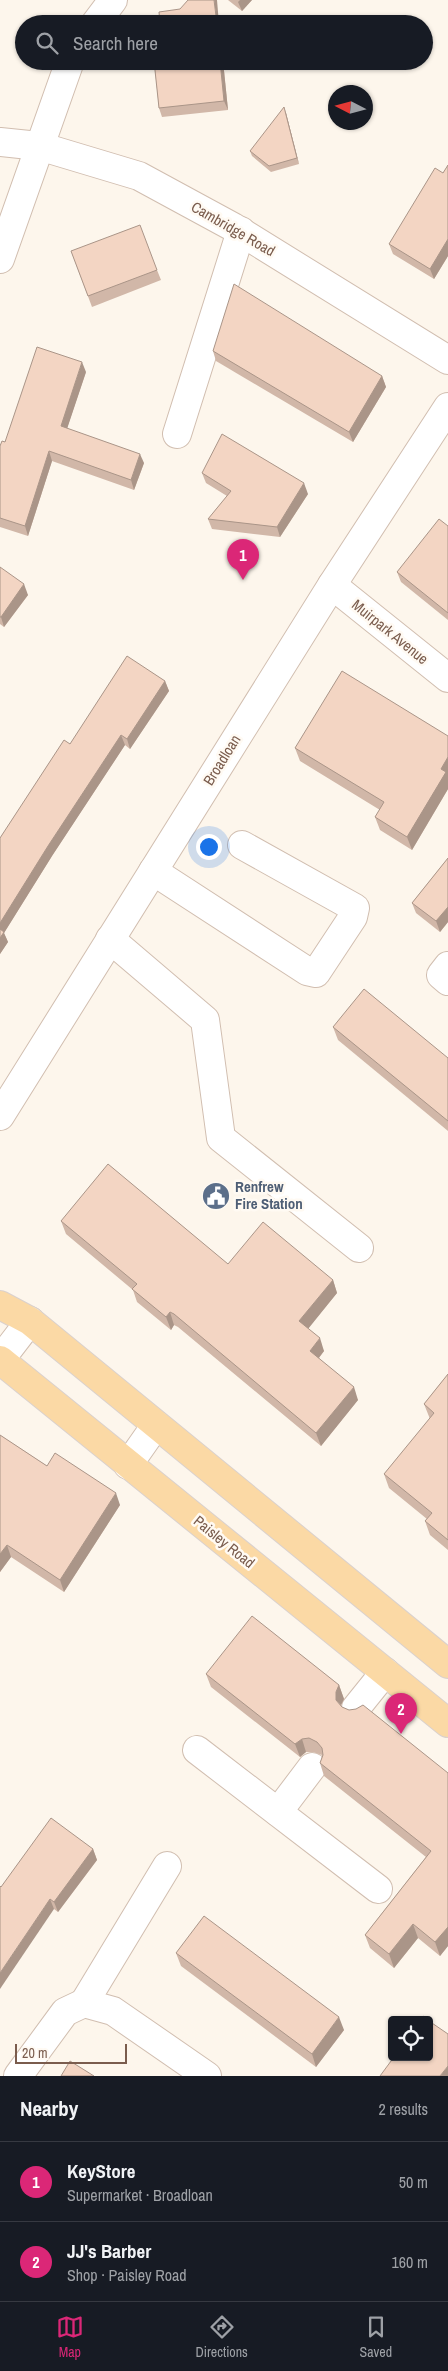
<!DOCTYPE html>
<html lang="en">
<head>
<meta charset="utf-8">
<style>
  :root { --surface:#171b24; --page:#20242c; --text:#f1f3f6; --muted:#9ea1a6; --line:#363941; --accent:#db2777 }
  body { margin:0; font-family:"Archivo Narrow",sans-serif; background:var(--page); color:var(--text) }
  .controls { position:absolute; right:15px; bottom:15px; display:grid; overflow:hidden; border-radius:5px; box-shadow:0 1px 4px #0004 }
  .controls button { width:45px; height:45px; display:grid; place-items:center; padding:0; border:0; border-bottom:1px solid var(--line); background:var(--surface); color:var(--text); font:25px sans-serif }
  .compass { position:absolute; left:328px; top:85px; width:45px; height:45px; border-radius:50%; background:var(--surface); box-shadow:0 1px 4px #0004; rotate:276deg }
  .scale { position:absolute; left:15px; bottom:12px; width:112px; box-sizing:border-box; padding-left:5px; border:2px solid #7a5c4d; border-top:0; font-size:14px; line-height:18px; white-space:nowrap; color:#7a5c4d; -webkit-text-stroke:4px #fffaf3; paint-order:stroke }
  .you { position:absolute; left:208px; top:846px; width:18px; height:18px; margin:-12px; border:4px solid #fff; border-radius:50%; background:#1a73e8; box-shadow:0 0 0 8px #1a73e833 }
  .badge { display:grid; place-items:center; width:32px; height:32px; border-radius:50%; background:var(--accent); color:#fff; font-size:16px; font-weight:700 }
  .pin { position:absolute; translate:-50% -41px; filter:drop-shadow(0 1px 2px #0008) }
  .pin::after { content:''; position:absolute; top:26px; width:18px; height:15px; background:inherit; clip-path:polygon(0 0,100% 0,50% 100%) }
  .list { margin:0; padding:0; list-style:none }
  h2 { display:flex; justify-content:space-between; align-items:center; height:65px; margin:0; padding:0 20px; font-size:21px }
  h2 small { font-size:16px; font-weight:400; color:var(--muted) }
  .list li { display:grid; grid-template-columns:32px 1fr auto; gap:15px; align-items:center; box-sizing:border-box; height:80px; padding:0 20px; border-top:1px solid var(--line) }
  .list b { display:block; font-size:19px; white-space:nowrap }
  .list p { margin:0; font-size:16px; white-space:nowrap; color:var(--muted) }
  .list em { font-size:16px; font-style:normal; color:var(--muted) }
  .icon { flex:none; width:28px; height:28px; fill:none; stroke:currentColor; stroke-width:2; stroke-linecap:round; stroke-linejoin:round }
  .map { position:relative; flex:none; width:448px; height:2076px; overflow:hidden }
  .search { position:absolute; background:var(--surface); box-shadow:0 1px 4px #0004; left:15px; right:15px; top:15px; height:55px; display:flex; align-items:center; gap:12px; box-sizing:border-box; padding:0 18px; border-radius:28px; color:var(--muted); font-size:19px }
  .sheet { height:225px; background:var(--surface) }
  nav { display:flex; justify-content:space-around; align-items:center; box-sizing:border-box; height:70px; border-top:1px solid var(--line); background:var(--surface); font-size:14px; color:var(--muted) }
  nav a { display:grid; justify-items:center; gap:2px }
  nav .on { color:var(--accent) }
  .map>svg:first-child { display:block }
</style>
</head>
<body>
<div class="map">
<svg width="448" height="2076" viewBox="0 0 448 2076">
  <rect width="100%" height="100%" fill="#fdf6ec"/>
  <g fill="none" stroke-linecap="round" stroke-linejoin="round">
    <defs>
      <g id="minor">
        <path d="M95,24L113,0"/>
        <path d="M0,142L39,146L139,176L233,227L448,360"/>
        <path d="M0,259L70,61"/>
        <path d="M177,434L241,231"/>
        <path d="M332,585L448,678"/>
        <path d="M153,871L307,971L316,973L353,917L355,908L242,845"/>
        <path d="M110,939L205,1020L221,1138L359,1248"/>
        <path d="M448,966L441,975L448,981"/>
        <path d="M0,1116L332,585L448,407"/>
        <path d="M0,1360L30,1321"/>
        <path d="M128,1465L156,1425"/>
        <path d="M356,1708L385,1672"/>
        <path d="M197,1750L378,1889"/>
        <path d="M278,1812L312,1767"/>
        <path d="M84,2003L167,1866"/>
        <path d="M18,2076L65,2012L84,2003L113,2011L207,2076"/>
      </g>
      <g id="major">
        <path d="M0,1305L30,1321L448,1664"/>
        <path d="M0,1360L448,1723"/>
      </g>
    </defs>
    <use href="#minor" stroke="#d1beb0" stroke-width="30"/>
    <use href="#major" stroke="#dad1cd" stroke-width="30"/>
    <use href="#minor" stroke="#fff" stroke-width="28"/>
    <use href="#major" stroke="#fbd9a5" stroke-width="28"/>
  </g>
  <g fill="#d1b7a8">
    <path d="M228,0H252L242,11Z"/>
    <path d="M154,61H223L228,110L162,117L159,108Z"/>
    <path d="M286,113L299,164L271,172L252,156L250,151Z"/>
    <path d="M448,165V256L434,279L393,254L389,244L443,173Z"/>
    <path d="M71,251L157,270L161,280L92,307Z"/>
    <path d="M213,351L382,376L386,387L353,442L216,361Z"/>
    <path d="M86,372L67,428L144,463L134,490L52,461L28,536L0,527V446Z"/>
    <path d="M202,473L308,494L280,537L212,529L208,519L227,496L206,483Z"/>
    <path d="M448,526V620L401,582L397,572Z"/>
    <path d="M0,567L28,595L4,627L0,624Z"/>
    <path d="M165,681L169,691L130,749L125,745L52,856L4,933L8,942L0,954V838L70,744Z"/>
    <path d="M448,736V789L412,850L380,830L375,817L380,810L300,761L295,748Z"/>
    <path d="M448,858V922L440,932L416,913L412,903Z"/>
    <path d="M333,1027L448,1058V1131L338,1040Z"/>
    <path d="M61,1221L228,1264L333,1280L337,1293L308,1328L324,1351L319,1358L358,1400L321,1446L178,1327L174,1325L171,1330L137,1302L133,1290L66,1234Z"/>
    <path d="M448,1374V1550L430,1535L425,1521L427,1519L389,1488L384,1474L430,1419L424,1404Z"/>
    <path d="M0,1435L47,1466L120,1505L64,1592L11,1557L0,1572Z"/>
    <path d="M206,1674L339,1685L344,1699L341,1705L342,1707L448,1773V1946L440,1956L418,1938L394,1968L370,1948L365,1935L426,1857L324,1776L320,1763L322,1756V1755L313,1752H306L300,1757L211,1687Z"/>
    <path d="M93,1849L97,1860L58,1912L54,1909L1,1887Z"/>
    <path d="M176,1953L344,2030L316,2067L181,1966Z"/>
  </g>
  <g fill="#aa9588">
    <path d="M214,0H217L219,24H217Z"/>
    <path d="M240,0H252L242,11L238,2Z"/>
    <path d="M220,61H223L228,110L224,101Z"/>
    <path d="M284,107L286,113L299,164L297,158Z"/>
    <path d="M448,239V256L434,279L430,269Z"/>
    <path d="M82,362L86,372L65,435L61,426Z"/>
    <path d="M382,376L386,387L353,442L349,432Z"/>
    <path d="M49,451L52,461L28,536L25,526Z"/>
    <path d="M140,454L144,463L134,490L131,480Z"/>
    <path d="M304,483L308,494L280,537L277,527Z"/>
    <path d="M24,584L28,595L4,627L1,617Z"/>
    <path d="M165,681L169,691L130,749L127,739Z"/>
    <path d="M121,735L125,745L52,856L4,933L8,942L0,954V923L48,846Z"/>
    <path d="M448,757V789L412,850L407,837L441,769Z"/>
    <path d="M448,907V922L440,932L436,921Z"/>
    <path d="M333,1280L337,1293L304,1334L299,1321Z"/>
    <path d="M170,1312L174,1325L171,1330L166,1317Z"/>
    <path d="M320,1338L324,1351L314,1364L310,1351Z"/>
    <path d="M354,1387L358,1400L321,1446L316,1433Z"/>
    <path d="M116,1493L120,1505L64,1592L60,1580Z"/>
    <path d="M7,1545L11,1557L0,1572V1554Z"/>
    <path d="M339,1685L344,1699L341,1705L336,1700V1692Z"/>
    <path d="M302,1739L306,1752L300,1757L295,1744Z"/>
    <path d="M93,1849L97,1860L58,1912L54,1902Z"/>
    <path d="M50,1899L54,1909L0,1989V1973Z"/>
    <path d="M413,1924L418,1938L394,1968L389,1954Z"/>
    <path d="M448,1927V1946L440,1956L435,1942Z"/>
    <path d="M339,2017L344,2030L316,2067L312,2054Z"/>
    <path d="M448,2066V2076H440Z"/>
  </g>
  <g fill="#f3d5c3" stroke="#aa9588">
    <path d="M188,0H214L217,24H160L159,12L180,9Z"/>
    <path d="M154,61H220L224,101L159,108Z"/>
    <path d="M284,107L297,158L269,166L250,151Z"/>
    <path d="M448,165V239L430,269L389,244L435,168L443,173Z"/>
    <path d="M140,225L157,270L88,296L71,251Z"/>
    <path d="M234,284L382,376L349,432L213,351Z"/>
    <path d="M37,347L82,362L61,426L140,454L131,480L49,451L25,526L0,518V446L2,441L5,442Z"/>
    <path d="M222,434L304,483L277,527L208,519L231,491L202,473Z"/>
    <path d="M439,519L448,526V613L397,572Z"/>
    <path d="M0,567L24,584L1,617H0Z"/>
    <path d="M127,656L165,681L127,739L121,735L48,846L0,923V838L64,740L70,744Z"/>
    <path d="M342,671L448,736V757L441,769L446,772L407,837L375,817L384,802L295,748Z"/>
    <path d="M448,858V907L436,921L412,903Z"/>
    <path d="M0,929L4,932L0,938Z"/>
    <path d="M364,989L448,1058V1121L333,1027Z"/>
    <path d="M108,1164L228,1264L263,1222L333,1280L299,1321L320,1338L310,1351L354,1387L316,1433L174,1314L170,1312L166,1317L132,1289L137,1284L61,1221Z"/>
    <path d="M448,1374V1540L425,1521L432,1513L384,1474L434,1413L424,1404Z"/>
    <path d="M0,1435L47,1466L55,1453L116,1493L60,1580L7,1545L0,1554Z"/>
    <path d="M252,1616L339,1685L336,1692V1700L342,1707L349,1710L356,1709L363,1705L448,1773V1927L435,1942L413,1924L389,1954L365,1935L431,1851L320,1763L323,1755L322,1748L317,1742L309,1738L302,1739L295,1744L206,1674Z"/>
    <path d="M51,1818L93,1849L54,1902L50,1899L0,1973V1886L1,1887Z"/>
    <path d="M204,1916L339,2017L312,2054L176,1953Z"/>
    <path d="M423,2016L428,2020H421Z"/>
    <path d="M429,2021L448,2034V2066L440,2076H380L394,2057H429Z"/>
    <path d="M70,2061L94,2076H61Z"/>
  </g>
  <defs>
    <symbol id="civic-disc" viewBox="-11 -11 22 22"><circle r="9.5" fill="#5c6f8a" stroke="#fffaf3"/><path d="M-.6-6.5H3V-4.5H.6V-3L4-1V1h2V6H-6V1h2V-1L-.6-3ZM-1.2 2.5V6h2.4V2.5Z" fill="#fff"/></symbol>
  </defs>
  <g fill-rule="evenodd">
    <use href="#civic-disc" x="200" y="1180" width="32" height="32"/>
  </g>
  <g text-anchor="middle" stroke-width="5" stroke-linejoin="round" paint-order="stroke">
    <g font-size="15" fill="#7a5c4d" stroke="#fffaf3">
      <text transform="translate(233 229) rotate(30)" y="5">Cambridge Road</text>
      <text transform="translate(390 632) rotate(39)" y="5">Muirpark Avenue</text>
      <text transform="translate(222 760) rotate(-58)" y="5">Broadloan</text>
      <text transform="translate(224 1542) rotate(39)" y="5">Paisley Road</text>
    </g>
    <g font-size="15" font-weight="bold" fill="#4e5e75" stroke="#fffaf3" text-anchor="start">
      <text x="235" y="1192">Renfrew<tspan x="235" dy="17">Fire Station</tspan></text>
    </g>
  </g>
</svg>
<div class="controls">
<button><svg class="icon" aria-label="locate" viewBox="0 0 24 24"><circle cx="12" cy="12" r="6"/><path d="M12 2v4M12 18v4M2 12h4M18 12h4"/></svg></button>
</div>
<svg class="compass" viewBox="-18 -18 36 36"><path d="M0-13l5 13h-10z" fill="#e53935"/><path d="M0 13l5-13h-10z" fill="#9ea1a6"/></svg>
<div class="scale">20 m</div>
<div class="you"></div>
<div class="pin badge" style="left:243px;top:580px">1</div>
<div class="pin badge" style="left:401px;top:1734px">2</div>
<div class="search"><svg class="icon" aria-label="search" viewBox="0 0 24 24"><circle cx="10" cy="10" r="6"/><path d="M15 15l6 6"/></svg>Search here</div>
</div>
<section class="sheet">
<h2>Nearby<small>2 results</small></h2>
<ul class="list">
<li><span class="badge">1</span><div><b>KeyStore</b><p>Supermarket · Broadloan</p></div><em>50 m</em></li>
<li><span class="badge">2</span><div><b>JJ's Barber</b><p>Shop · Paisley Road</p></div><em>160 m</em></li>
</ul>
</section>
<nav>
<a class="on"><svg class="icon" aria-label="map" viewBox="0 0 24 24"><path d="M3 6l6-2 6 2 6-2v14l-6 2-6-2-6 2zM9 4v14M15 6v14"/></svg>Map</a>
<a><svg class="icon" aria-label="directions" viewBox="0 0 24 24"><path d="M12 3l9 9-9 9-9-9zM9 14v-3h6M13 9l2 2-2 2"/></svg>Directions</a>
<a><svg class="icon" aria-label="saved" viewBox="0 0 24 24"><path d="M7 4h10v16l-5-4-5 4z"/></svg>Saved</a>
</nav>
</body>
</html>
